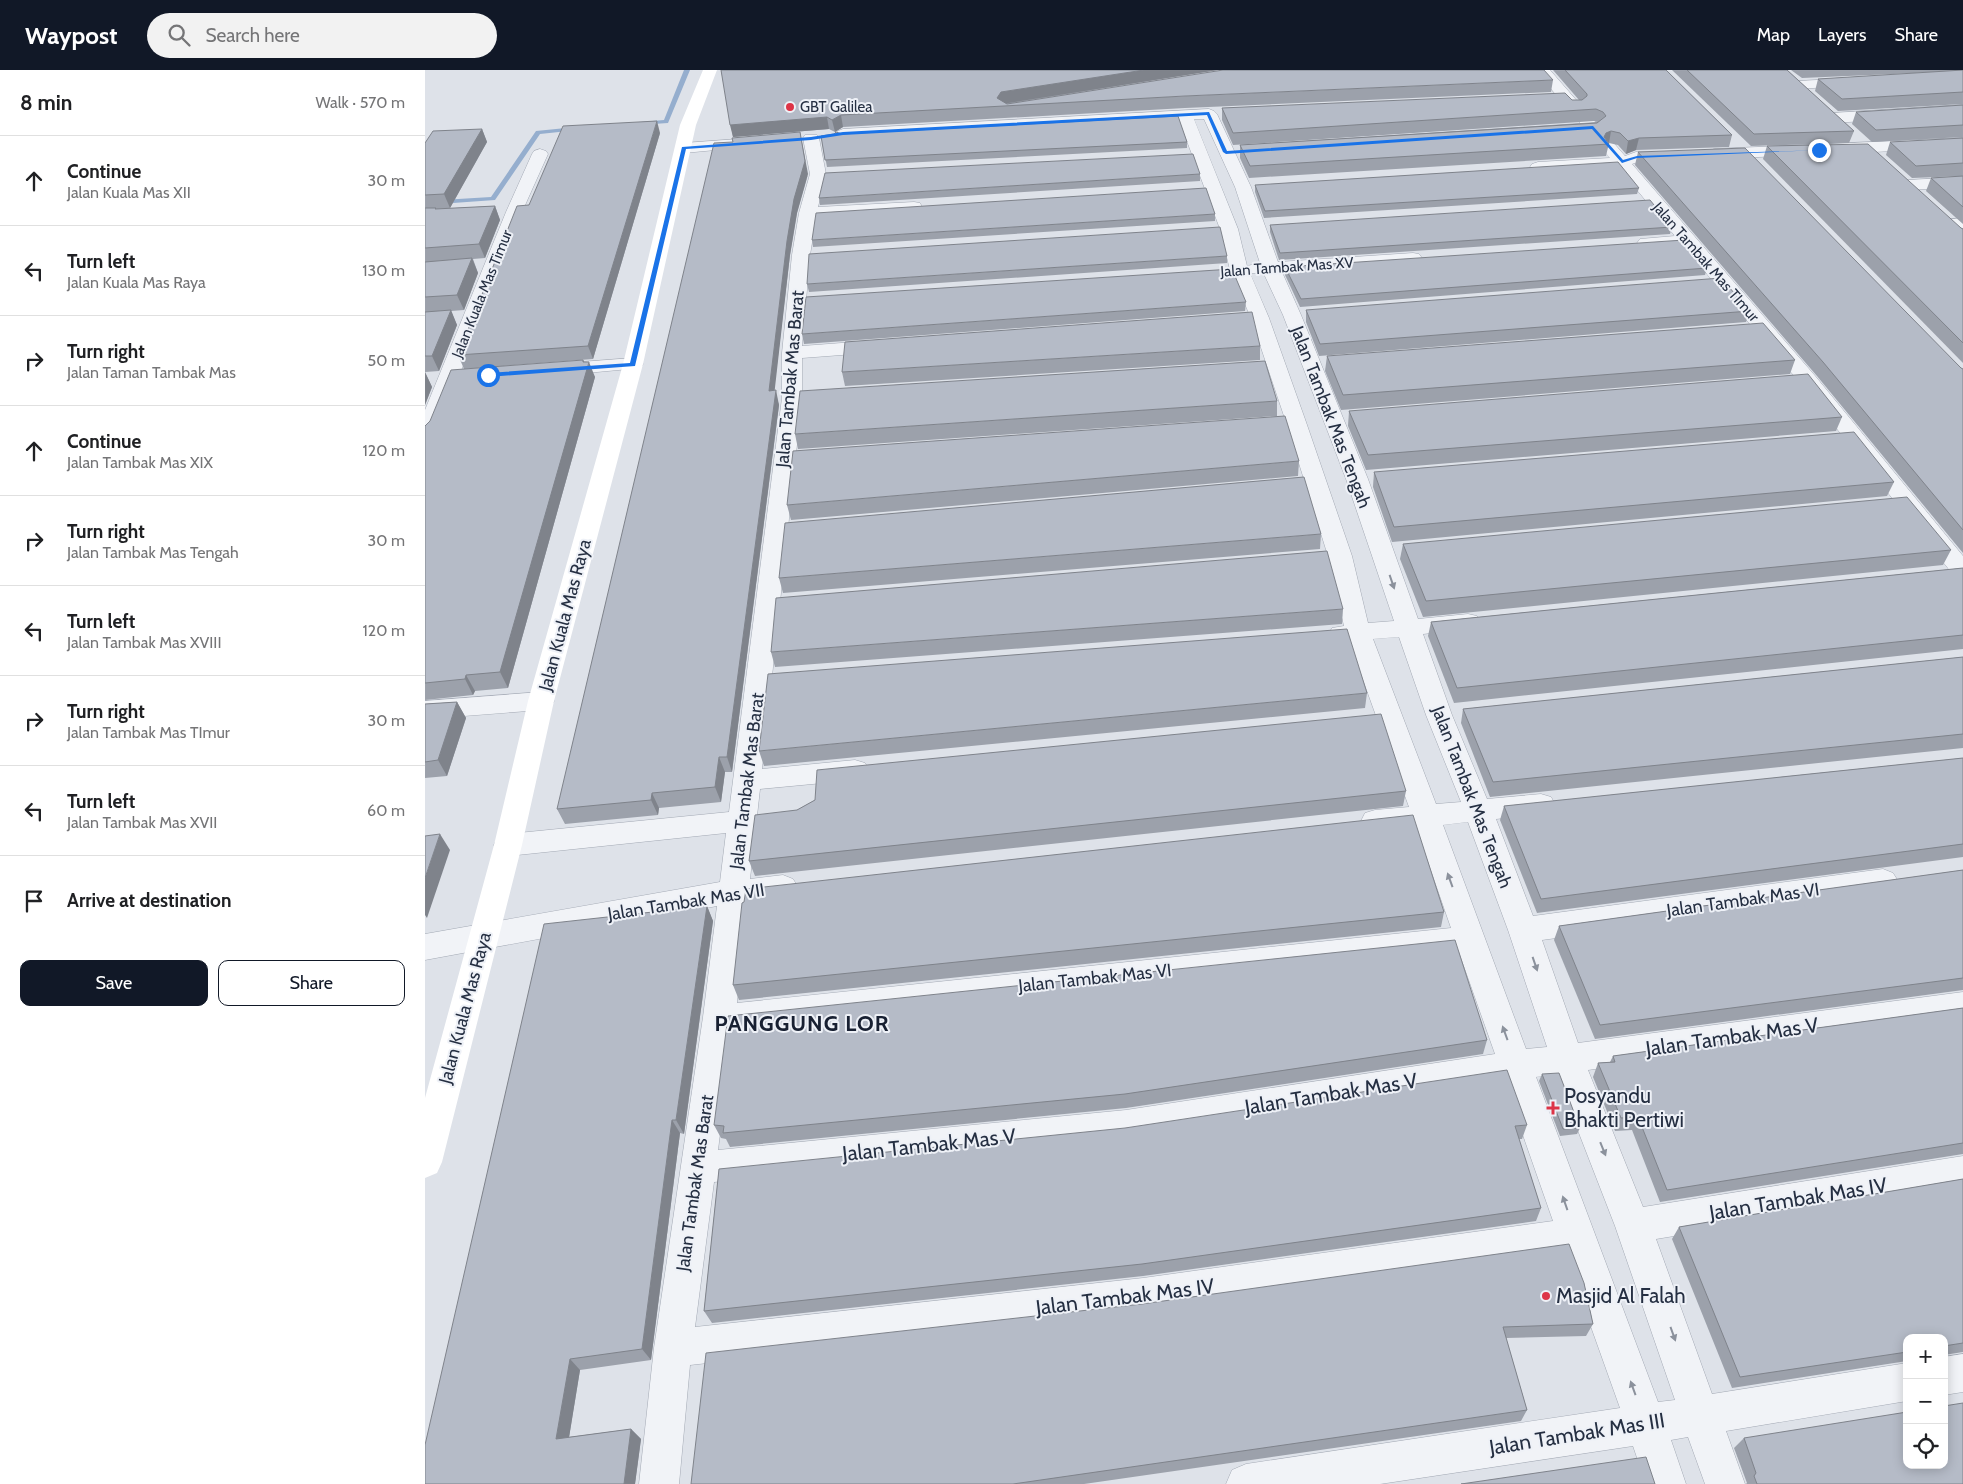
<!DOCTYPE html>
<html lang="en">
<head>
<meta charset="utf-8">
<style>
  :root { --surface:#fff; --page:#f2f2f2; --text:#202124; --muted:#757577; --line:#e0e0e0; --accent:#111827 }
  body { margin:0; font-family:Cabin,sans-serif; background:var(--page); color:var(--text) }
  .controls { position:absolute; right:15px; bottom:15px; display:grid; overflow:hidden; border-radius:10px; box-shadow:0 2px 12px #0003 }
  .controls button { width:45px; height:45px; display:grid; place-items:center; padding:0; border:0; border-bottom:1px solid var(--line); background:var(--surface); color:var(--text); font:25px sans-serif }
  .stop { position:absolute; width:15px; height:15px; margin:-11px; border:4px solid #1a73e8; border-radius:50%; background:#fff }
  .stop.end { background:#1a73e8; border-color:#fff; box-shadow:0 1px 5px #0008 }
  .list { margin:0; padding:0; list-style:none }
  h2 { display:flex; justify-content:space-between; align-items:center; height:65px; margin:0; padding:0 20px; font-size:21px }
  h2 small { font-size:16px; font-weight:400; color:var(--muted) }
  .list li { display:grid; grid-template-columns:32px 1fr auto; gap:15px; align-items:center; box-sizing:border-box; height:90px; padding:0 20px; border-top:1px solid var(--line) }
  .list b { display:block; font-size:19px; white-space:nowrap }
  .list p { margin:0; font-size:16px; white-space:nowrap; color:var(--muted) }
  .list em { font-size:16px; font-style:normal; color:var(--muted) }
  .actions { display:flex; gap:10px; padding:15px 20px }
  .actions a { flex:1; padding:11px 0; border:1px solid var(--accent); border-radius:10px; text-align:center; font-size:18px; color:var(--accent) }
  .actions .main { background:var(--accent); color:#fff }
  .icon { flex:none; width:28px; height:28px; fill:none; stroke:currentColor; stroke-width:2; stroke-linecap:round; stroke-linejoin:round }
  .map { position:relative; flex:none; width:1538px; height:1414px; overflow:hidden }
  header { display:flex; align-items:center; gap:30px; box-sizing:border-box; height:70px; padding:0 25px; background:var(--accent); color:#fff }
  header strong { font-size:24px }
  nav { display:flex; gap:28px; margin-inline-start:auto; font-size:18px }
  .search { width:350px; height:45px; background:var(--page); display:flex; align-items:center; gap:12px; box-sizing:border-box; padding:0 18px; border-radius:28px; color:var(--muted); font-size:19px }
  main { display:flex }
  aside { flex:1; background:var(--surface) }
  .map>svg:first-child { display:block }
</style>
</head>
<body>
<header>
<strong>Waypost</strong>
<div class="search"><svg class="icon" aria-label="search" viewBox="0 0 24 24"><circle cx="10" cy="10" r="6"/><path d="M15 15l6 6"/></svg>Search here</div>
<nav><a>Map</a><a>Layers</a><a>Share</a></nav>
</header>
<main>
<aside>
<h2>8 min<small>Walk · 570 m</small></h2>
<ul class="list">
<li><svg class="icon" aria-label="ahead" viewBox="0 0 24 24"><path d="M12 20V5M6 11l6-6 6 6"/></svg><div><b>Continue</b><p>Jalan Kuala Mas XII</p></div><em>30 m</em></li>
<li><svg class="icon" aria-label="left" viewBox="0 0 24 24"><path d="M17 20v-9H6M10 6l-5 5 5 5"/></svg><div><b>Turn left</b><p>Jalan Kuala Mas Raya</p></div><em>130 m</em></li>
<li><svg class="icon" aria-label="right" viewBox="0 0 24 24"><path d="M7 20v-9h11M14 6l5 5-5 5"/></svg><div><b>Turn right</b><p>Jalan Taman Tambak Mas</p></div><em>50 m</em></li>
<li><svg class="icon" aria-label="ahead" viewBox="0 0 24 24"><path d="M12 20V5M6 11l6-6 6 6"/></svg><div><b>Continue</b><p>Jalan Tambak Mas XIX</p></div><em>120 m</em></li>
<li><svg class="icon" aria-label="right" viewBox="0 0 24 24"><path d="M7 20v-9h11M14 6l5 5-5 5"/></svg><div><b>Turn right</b><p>Jalan Tambak Mas Tengah</p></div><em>30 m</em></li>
<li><svg class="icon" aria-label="left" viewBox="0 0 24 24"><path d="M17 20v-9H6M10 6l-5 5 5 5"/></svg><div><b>Turn left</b><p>Jalan Tambak Mas XVIII</p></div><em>120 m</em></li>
<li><svg class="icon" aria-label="right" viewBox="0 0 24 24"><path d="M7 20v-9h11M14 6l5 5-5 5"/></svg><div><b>Turn right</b><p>Jalan Tambak Mas TImur</p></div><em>30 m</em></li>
<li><svg class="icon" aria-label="left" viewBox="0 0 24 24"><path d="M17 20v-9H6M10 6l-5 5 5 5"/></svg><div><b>Turn left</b><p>Jalan Tambak Mas XVII</p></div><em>60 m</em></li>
<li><svg class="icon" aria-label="arrive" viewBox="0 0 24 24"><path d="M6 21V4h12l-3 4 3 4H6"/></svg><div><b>Arrive at destination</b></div></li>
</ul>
<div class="actions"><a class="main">Save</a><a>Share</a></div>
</aside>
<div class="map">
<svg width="1538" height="1414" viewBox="0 0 1538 1414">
  <rect width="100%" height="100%" fill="#dee2e9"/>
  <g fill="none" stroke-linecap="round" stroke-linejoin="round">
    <g fill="#95aece" fill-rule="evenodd">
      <path d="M259,0H265L243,53L214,55V53L216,52L239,50Z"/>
      <path d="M151,57L154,59L153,60L115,64L70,130L0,135V131L66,127L111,61Z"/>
    </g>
    <defs>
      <g id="street">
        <path d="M1110,0H1125L1200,86L1211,82L1255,83L1257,86L1255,89L1249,91L1213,92L1207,94L1391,307L1538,486V509L1530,507L1377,315L1258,176L1221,178L1215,177L1212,173L1215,169L1250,166L1193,97L1113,102L1107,100L1105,97L1107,94L1113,92L1185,88Z"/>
        <path d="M1429,8L1434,9L1436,12L1434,15L1373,19L1368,18L1366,15L1368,12L1373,11Z"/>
        <path d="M1538,35V45L1407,53L1402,51L1399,48L1402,45L1407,43Z"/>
        <path d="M784,39L789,41L792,44L826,117L853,192L988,183L994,184L997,188L994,192L988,193L857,202L876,245L943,409L993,549L1043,544L1052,546L1055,552L1052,558L998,564L1027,645L1062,729L1116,724L1126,727L1130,734L1126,741L1116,744L1071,749L1108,846L1458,799L1468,803L1473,811L1468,819L1458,823L1117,870L1153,973L1538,922V948L1163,1000L1218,1137L1538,1086V1118L1231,1169L1287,1324L1482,1293V1331L1301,1361L1320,1414H1280L1263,1367L1246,1370L1261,1414H1221L1208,1376L955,1414H801L807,1400L821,1394L1195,1338L1140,1184L718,1244L265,1295L254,1414H214L229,1278L278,947L292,836L0,890V864L295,812L301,763L83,786L73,783L69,775L73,767L83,764L304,742L357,328V283L367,185L374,143L385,104L378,68L380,65H392L394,68L401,104L393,137L489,132L495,133L497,137L495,141L489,142L391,148L385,185L377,276L456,270L463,272L466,276L463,280L456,282L377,288V328L337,699L430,690L440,693L444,700L440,707L430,710L335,719L325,809L358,805L368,809L373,817L368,825L358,829L322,832L312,933L1026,858L991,757L950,762L940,759L936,751L940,743L950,740L984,737L924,571L916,572L907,570L904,564L907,558L919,556L903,486L861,352L826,248L805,200L795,159L754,50L418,69L413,67L410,64L413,61L418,59ZM769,49H779L810,117L835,193L822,196L813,159ZM825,203L839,204L858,245L921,409L969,551L943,553L927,486L881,352L844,248ZM974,567L1001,645L1036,732L1011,734L948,569ZM1043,752L1083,860L1122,977L1101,979L1018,755ZM1034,882L1070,984L701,1040L293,1080L308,960ZM1131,1004L1190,1156L1250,1330L1233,1332L1111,1007ZM1079,1011L1128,1151L718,1208L270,1257L289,1112L701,1070Z"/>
        <path d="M327,68L333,70L335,73L333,76L259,83L253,81L251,78L253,75L259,73Z"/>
        <path d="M1538,68V78L1289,89L1283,87L1281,84L1283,81L1289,79Z"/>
        <path d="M115,79L121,81L123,84L97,142L11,366L7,370L0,372V340L81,142L107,84L109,81Z"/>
        <path d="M1538,107V117L1483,120L1477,118L1475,115L1477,112L1483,110Z"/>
        <path d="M1538,148V158H1518L1515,154L1518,150Z"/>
        <path d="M208,288L215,290L218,294L215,298L129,306L122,304L119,300L122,296L129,294Z"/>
        <path d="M116,622L125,625L129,631L125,637L116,640L0,649V631Z"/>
        <path d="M1538,1284V1322L1519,1325V1287Z"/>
      </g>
    </defs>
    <use href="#street" stroke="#a3a9b4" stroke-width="1"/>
    <use href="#street" fill="#f1f3f7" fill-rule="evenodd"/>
    <path fill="#fff" fill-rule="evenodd" d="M278,0H292L271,55L218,294L129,631L97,775L17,1092L12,1103L0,1108V1028L69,775L103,631L198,294L255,55Z"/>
  </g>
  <g fill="#9ca1ab">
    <path d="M296,0H793L582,34L1128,10L1126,22L760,38L418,57L410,62L404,59L308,67Z"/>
    <path d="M1128,0H1241L1307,65L1304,77L1211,80L1201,84L1193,75L1184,73L1181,86L824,108L815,88V75L1172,52L1169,51L808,75L797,50V38L1154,30Z"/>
    <path d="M1247,0H1362L1429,61L1424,73L1326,76Z"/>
    <path d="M1366,0H1538V34L1413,41L1390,21L1393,9L1514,2L1377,8Z"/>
    <path d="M1538,35V67L1447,72L1427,54L1431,42Z"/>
    <path d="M57,59L62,72L25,138L11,139L70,136L75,150L60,188L48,189L53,203L39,240L26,241L32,255L14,301L0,302L7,317L0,335V73Z"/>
    <path d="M235,63L168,289L39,299L33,285L104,135Z"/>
    <path d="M417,64L762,72V78L402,97L396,66Z"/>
    <path d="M1538,68V106L1487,108L1461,85L1465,72Z"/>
    <path d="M1342,76L1538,159V293L1338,89Z"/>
    <path d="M1213,82L1536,298L1538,299V483L1392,306L1210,95Z"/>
    <path d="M383,104L372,143L365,185L349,320L354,335L307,702H300L296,732L234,738L233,745L140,754L132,739Z"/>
    <path d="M775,104V111L395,135L394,128Z"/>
    <path d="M1538,106V154L1501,121L1506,108Z"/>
    <path d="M830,115L1214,118L1212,124L839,148L830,122Z"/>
    <path d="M790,144V151L388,177L387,170Z"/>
    <path d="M845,155L1247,157L1245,164L854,190L845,162Z"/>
    <path d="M802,186V193L384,222L382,214Z"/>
    <path d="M860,197L1282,198L1280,205L875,237L860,205Z"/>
    <path d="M821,232L820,241L379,274L377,264Z"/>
    <path d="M881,240L1325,241L1321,252L894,286L881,252Z"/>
    <path d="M835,276V290L420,316L417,302Z"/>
    <path d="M902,286L1370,290L1365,304L916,340L900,301Z"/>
    <path d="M158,290L170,307L83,618L50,621L48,625L0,630V356Z"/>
    <path d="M852,331V346L373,379L370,364Z"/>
    <path d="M924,341L1417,347L1411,361L941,400L923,356Z"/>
    <path d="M874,391L873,406L366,450L362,435Z"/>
    <path d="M949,402L1469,412L1462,426L967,472L948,417Z"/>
    <path d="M896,464L895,479L358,523L354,508Z"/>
    <path d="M978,474L1526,480L1518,495L998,547L975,489Z"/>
    <path d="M1538,498V579L1029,633L1003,566L1006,552Z"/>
    <path d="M918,539L917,554L350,597L346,582Z"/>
    <path d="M1538,587V678L1065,727L1036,653L1038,639Z"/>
    <path d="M942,623L940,638L339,696L334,681Z"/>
    <path d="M32,632L41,648L22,706L0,708V634Z"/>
    <path d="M1538,688V787L1112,843L1075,750L1079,736Z"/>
    <path d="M981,721L978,736L330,806L324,791L372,740L390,730Z"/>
    <path d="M1538,800V920L1170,969L1129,870L1134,856Z"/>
    <path d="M319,832L1019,842L1016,857L314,930L308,915Z"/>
    <path d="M282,836L288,851L259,1064L255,1063L226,1290L155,1300L144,1367L206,1359L216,1369L210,1414H0Z"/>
    <path d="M1538,938V1084L1235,1132L1207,1060L1190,1061L1168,1007L1173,993L1185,992L1188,986Z"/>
    <path d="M1062,970L1058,984L701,1038L305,1077L301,1069L296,1068L289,1055Z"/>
    <path d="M1117,1004L1155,1058L1152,1064L1135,1066L1114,1011Z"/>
    <path d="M1102,1055L1097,1069H1094L1116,1138L1111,1151L718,1206L287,1253L279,1241L294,1099Z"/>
    <path d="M1538,1109V1282L1519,1285V1268H1482V1291L1307,1318L1247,1169L1254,1157Z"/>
    <path d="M1159,1213L1168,1254L1161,1266L1081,1268L1102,1340L1096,1351L659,1414H266Z"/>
    <path d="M1319,1368L1538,1414H1321L1322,1413L1309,1378Z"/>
  </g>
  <g fill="#7f838b">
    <path d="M719,0H793L577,34L572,28L576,22Z"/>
    <path d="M416,45L418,57L410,62L407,50Z"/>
    <path d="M402,47L404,59L308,67L305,55Z"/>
    <path d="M232,51L235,63L168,289L163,276Z"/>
    <path d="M57,59L62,72L25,138L19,124Z"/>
    <path d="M1186,61L1184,73L1179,67L1181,63Z"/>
    <path d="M375,62L383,104L372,143L365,185L348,335L344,321Z"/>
    <path d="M1214,68L1211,80L1201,84L1203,71Z"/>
    <path d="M70,136L75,150L60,188L54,174Z"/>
    <path d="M47,188L53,203L39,240L32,225Z"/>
    <path d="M26,240L32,255L14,301L7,286Z"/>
    <path d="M158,290L162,300L164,292L170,307L83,618L75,602Z"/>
    <path d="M0,302L7,317L0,335Z"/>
    <path d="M351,320L354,335L307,702L302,687Z"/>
    <path d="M41,605L50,621L48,625L40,609Z"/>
    <path d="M32,632L41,648L22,706L13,690Z"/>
    <path d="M294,687L300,702L296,732L290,717Z"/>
    <path d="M227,723L234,738L233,745L226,730Z"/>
    <path d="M15,764L25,780L2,848L0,845V808Z"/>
    <path d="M282,836L288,851L259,1064L251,1050Z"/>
    <path d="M247,1050L255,1063L226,1290L217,1279Z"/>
    <path d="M145,1289L155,1300L142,1380L131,1369Z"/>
    <path d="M206,1359L216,1369L210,1414H199Z"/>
  </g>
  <g fill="#b5bbc7" stroke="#7f838b">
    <path d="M296,0H719L576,22L572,28L582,34L798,0H1119L1128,10L760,26L416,45L407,50L402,47L305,55Z"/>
    <path d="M1140,0H1241L1307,65L1214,68L1203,71L1195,63L1186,61L1181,63L1179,67L1184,74L825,96L815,75L1172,53L1181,46L1178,42L1171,39L808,63L797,38L1140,23L1147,30H1157L1162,26V24Z"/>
    <path d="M1262,0H1362L1429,61L1329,64Z"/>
    <path d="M1538,0V22L1417,29L1393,9Z"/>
    <path d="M1538,35V55L1451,60L1431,42Z"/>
    <path d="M753,46L762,72L400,90L396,66L409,64L411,62L417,64Z"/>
    <path d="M232,51L163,276L33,285L92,136L104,135L138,56Z"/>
    <path d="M57,59L19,124L0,125V73L8,61Z"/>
    <path d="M375,62L380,91L369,129L362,171L344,321L351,320L302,687H294L290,717L227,723L226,730L132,739L289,73L308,72L307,68Z"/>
    <path d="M1538,68V93L1491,96L1465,72Z"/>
    <path d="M1443,74L1536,158L1538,159V273L1342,76Z"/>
    <path d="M1320,78L1536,298L1538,299V460L1398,292L1213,82Z"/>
    <path d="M768,84L775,104L394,128L400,103Z"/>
    <path d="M1193,92L1214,118L840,141L830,115Z"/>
    <path d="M1538,106V137L1506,108Z"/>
    <path d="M781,118L790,144L387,170L391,143Z"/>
    <path d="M1225,130L1247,157L855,183L845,155Z"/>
    <path d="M70,136L54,174L0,178V138H11L10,139Z"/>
    <path d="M795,157L802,186L382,214L384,184Z"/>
    <path d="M1259,170L1282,198L876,229L860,197Z"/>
    <path d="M47,188L32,225L0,227V192Z"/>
    <path d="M807,199L821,232L377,264L381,227Z"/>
    <path d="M1296,208L1325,241L895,274L881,240Z"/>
    <path d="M26,240L7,286H0V242Z"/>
    <path d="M827,242L835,276L417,302L420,272Z"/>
    <path d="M1338,253L1370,290L918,325L902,286Z"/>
    <path d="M158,290V292H164L75,602L41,605L40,609L0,613V356L5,351L26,300Z"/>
    <path d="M840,291L852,331L370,364L375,321Z"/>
    <path d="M1383,304L1417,347L943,385L924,341Z"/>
    <path d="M860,346L874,391L362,435L368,381Z"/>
    <path d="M1429,362L1469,412L969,457L949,402Z"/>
    <path d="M879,407L896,464L354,508L360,453Z"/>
    <path d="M1482,427L1526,480L1001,531L978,474Z"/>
    <path d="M902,481L918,539L346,582L351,528Z"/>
    <path d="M1538,498V565L1032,618L1006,552Z"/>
    <path d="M922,559L942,623L334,681L343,604Z"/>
    <path d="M1538,587V664L1068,712L1038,639Z"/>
    <path d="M32,632L13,690L0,692V634Z"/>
    <path d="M956,644L981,721L324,791L330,745L372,740L390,730L392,700Z"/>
    <path d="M1538,688V774L1116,829L1079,736Z"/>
    <path d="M988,745L1019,842L308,915L317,833L319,832L321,819Z"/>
    <path d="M15,764L0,808V766Z"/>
    <path d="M1538,800V908L1175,955L1134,856Z"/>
    <path d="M282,836L251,1050H247L217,1279L145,1289L131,1369L206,1359L199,1414H0V1375L119,854Z"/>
    <path d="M1030,870L1062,970L700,1024L298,1063L299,1056L289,1055L303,946Z"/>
    <path d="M1538,938V1073L1242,1120L1213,1047L1196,1048L1173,993L1190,992L1188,986Z"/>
    <path d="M1082,1000L1102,1055L1090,1056L1116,1138L717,1194L279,1241L294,1099L700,1058Z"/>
    <path d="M1134,1003L1155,1058L1138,1059L1117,1004Z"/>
    <path d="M1538,1109V1273L1519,1276V1268H1482V1282L1315,1307L1254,1157Z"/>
    <path d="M1144,1174L1159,1213L1168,1254L1078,1257L1102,1340L588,1414H266L281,1283L717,1234Z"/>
    <path d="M1538,1333V1414H1332L1329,1406L1331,1403L1319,1368L1482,1342V1395H1519V1336Z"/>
    <path d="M1221,1387L1230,1414H1036Z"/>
  </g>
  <defs><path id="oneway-solid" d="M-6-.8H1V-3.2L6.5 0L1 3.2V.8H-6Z" transform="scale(1.25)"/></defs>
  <g fill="#8b919c">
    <use href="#oneway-solid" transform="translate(967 512) rotate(71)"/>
    <use href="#oneway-solid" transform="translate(1025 810) rotate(-110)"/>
    <use href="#oneway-solid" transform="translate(1110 894) rotate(71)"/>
    <use href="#oneway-solid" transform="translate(1080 963) rotate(-110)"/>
    <use href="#oneway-solid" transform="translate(1178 1079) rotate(68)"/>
    <use href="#oneway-solid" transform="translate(1140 1133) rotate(-109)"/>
    <use href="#oneway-solid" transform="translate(1248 1264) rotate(70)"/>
    <use href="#oneway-solid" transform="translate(1208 1318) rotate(-110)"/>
  </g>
  <path fill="#1a73e8" d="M784,42L802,81L1168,56L1198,90L1212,86L1396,80L1212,88L1197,93L1167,59L801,84L798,82L782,45L418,65L386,70L261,79L210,296L63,307L60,305L63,303L205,293L257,77L386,67L418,62Z"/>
  <g fill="#dd3447" stroke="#eef1f7" stroke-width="2">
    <circle cx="365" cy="37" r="5"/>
    <path d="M1125.5 1030.5h5v5h5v5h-5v5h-5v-5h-5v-5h5z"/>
    <circle cx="1121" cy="1226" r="5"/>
  </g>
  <g text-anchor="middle" stroke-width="4" stroke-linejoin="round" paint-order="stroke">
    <g font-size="15" fill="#252f42" stroke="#eef1f7" text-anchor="start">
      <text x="375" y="42">GBT Galilea</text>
    </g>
    <g font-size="15" fill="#252f42" stroke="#eef1f7">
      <text transform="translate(1281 192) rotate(49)" y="5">Jalan Tambak Mas TImur</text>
      <text transform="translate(862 197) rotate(-4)" y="5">Jalan Tambak Mas XV</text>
      <text transform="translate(57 224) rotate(-68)" y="5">Jalan Kuala Mas Timur</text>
    </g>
    <g font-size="18" fill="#252f42" stroke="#eef1f7">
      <text transform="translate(365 309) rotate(-85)" y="6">Jalan Tambak Mas Barat</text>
      <text transform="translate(906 347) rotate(69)" y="6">Jalan Tambak Mas Tengah</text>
      <text transform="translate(140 545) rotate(-75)" y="6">Jalan Kuala Mas Raya</text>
      <text transform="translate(322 711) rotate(-83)" y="6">Jalan Tambak Mas Barat</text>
      <text transform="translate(1047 727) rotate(69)" y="6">Jalan Tambak Mas Tengah</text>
      <text transform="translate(1318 830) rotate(-8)" y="6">Jalan Tambak Mas VI</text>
      <text transform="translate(261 832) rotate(-9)" y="6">Jalan Tambak Mas VII</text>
      <text transform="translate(670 908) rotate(-6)" y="6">Jalan Tambak Mas VI</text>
      <text transform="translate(40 938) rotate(-75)" y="6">Jalan Kuala Mas Raya</text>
      <text transform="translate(270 1113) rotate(-82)" y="6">Jalan Tambak Mas Barat</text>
    </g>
    <g font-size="21" fill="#252f42" stroke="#eef1f7">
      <text transform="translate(1307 967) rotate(-8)" y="7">Jalan Tambak Mas V</text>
      <text transform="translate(906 1024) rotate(-9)" y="7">Jalan Tambak Mas V</text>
      <text transform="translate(504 1075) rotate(-6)" y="7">Jalan Tambak Mas V</text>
      <text transform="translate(1373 1129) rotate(-9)" y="7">Jalan Tambak Mas IV</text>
      <text transform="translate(700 1227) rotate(-7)" y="7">Jalan Tambak Mas IV</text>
      <text transform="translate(1152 1364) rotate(-9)" y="7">Jalan Tambak Mas III</text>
    </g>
    <g font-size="21" fill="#252f42" stroke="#eef1f7" text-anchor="start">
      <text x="1139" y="1033">Posyandu<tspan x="1139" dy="24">Bhakti Pertiwi</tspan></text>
      <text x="1131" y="1233">Masjid Al Falah</text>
    </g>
    <g font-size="22" font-weight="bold" letter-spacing="1" fill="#182032" stroke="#eef1f7">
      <text x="377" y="961">PANGGUNG LOR</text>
    </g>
  </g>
</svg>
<div class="controls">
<button>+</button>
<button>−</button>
<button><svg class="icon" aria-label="locate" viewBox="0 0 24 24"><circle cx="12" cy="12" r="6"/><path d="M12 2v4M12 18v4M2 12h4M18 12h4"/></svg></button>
</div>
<div class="stop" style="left:63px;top:305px"></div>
<div class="stop end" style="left:1394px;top:80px"></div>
</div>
</main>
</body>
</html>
